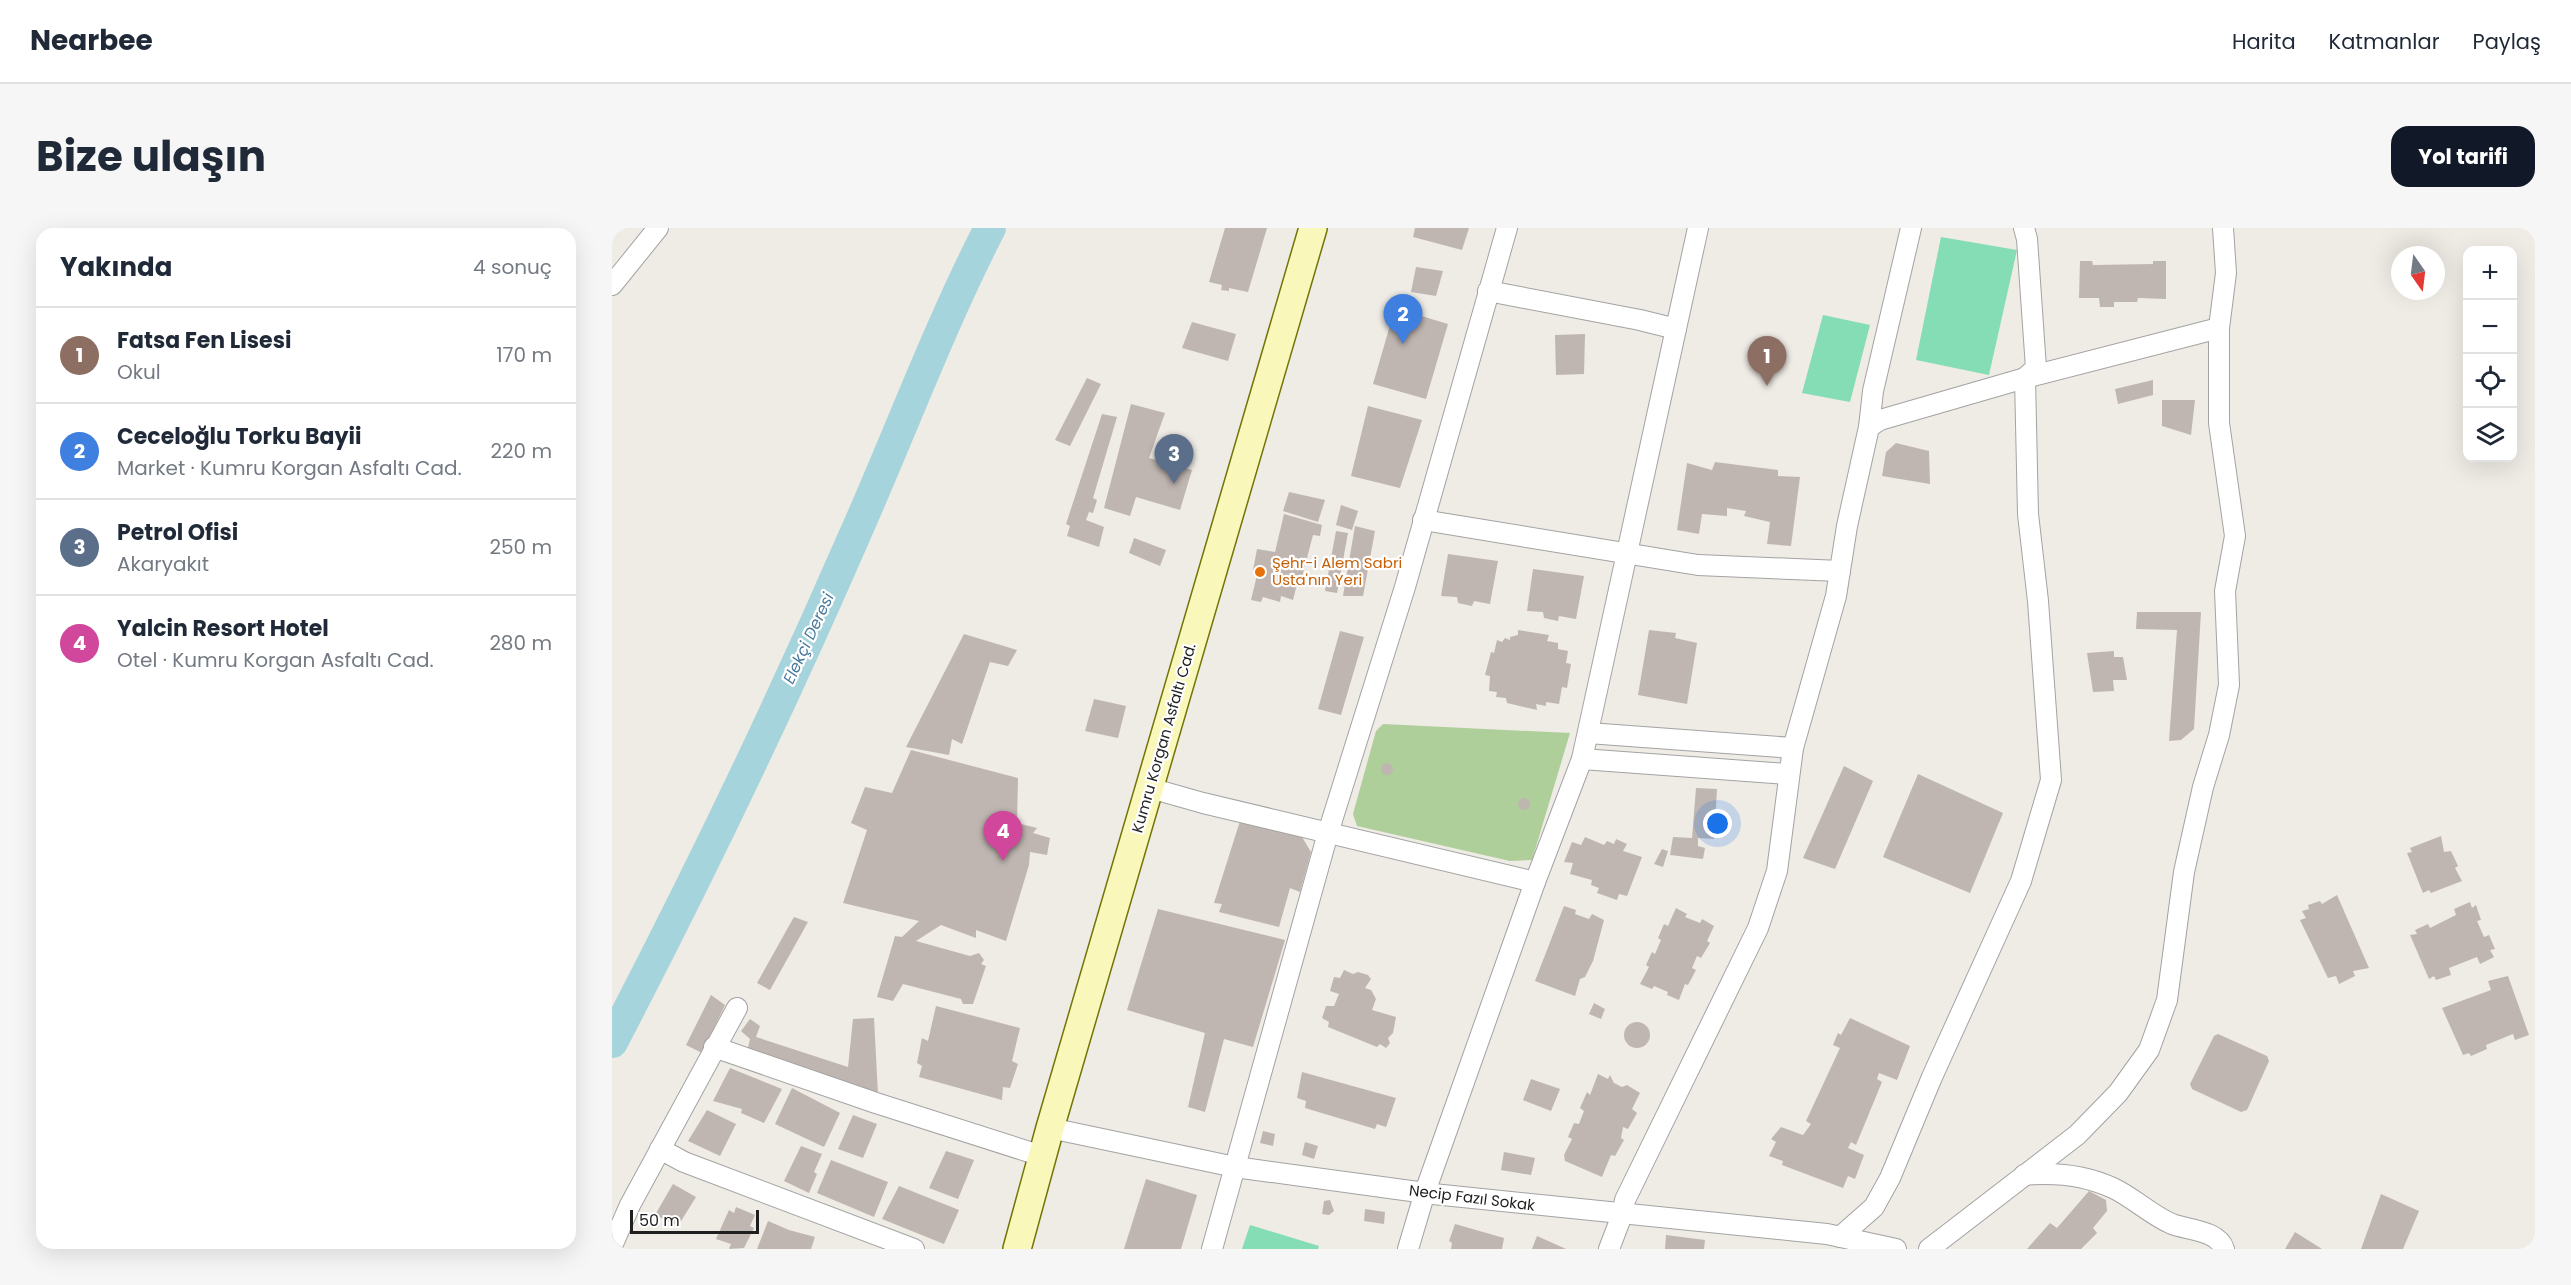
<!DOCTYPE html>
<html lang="tr">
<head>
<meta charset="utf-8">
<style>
  :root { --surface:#fff; --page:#f6f6f7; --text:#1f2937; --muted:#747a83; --line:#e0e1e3; --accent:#111827 }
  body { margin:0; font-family:Poppins,sans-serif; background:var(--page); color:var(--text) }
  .controls { position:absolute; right:18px; top:18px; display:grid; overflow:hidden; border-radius:12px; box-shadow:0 6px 24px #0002 }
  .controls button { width:54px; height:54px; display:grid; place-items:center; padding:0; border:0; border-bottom:2px solid var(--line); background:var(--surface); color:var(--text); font:30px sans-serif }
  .compass { position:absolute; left:1779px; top:18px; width:54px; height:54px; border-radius:50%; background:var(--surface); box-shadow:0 6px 24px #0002; rotate:166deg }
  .scale { position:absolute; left:18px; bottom:15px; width:129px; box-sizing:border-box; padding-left:6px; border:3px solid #1f1f1f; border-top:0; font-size:16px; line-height:21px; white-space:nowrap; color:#1f1f1f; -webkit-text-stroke:4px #fff; paint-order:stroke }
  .you { position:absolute; left:1106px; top:596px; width:21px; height:21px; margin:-15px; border:4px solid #fff; border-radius:50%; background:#1a73e8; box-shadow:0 0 0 9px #1a73e833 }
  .badge { display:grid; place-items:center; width:39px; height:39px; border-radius:50%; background:var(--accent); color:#fff; font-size:20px; font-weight:700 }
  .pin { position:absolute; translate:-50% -50px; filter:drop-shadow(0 2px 3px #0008) }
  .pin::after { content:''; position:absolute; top:32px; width:21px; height:18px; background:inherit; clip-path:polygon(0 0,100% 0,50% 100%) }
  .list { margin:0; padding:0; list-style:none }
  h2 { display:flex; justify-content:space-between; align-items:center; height:78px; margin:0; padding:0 24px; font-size:26px }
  h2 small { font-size:20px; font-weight:400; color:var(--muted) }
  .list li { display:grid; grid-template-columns:39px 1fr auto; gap:18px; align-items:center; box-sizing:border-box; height:96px; padding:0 24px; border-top:2px solid var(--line) }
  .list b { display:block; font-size:22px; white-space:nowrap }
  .list p { margin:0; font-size:20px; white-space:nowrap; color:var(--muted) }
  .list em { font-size:20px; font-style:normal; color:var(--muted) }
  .icon { flex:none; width:33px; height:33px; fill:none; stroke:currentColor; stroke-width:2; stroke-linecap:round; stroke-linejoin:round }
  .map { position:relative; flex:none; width:1923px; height:1021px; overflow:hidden; border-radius:18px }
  header { display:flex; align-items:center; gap:36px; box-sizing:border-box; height:84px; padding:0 30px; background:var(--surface); border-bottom:2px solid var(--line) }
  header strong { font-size:28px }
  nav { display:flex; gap:33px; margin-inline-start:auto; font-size:21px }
  .intro { display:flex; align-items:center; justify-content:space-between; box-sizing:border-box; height:144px; padding:0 36px }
  h1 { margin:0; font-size:42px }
  .button { padding:15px 27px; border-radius:18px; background:var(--accent); color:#fff; font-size:21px; font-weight:700 }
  main { display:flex; gap:36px; padding:0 36px }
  aside { flex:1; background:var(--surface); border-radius:18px; box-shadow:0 6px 24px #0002 }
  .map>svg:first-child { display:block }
</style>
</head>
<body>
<header>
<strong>Nearbee</strong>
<nav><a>Harita</a><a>Katmanlar</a><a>Paylaş</a></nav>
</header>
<div class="intro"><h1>Bize ulaşın</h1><a class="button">Yol tarifi</a></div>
<main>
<aside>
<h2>Yakında<small>4 sonuç</small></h2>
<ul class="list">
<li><span class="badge" style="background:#8d6e63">1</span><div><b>Fatsa Fen Lisesi</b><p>Okul</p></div><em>170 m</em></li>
<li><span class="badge" style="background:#3f7fe0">2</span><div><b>Ceceloğlu Torku Bayii</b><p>Market · Kumru Korgan Asfaltı Cad.</p></div><em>220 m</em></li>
<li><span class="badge" style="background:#5c6f8a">3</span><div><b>Petrol Ofisi</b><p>Akaryakıt</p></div><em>250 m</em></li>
<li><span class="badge" style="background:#d1479c">4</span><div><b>Yalcin Resort Hotel</b><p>Otel · Kumru Korgan Asfaltı Cad.</p></div><em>280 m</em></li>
</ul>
</aside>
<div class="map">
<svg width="1923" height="1021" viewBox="0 0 1923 1021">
  <rect width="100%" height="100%" fill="#efebe5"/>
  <path fill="#aece9a" d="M771,496L958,505L920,632L898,633L745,598L741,586L764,503Z"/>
  <g fill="#84ddb4">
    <path d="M1329,9L1405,22L1377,147L1304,132Z"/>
    <path d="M1211,87L1258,97L1238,174L1190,165Z"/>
    <path d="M638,997L707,1018L706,1021H630Z"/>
  </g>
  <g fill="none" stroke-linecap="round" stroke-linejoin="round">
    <path stroke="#a6d4dc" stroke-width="32" d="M0,814C86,649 167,481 241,311C287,208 326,101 378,0"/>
  </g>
  <g fill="#c0b6b1">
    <path d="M613,0H655L636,64L617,60V63L609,62L610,57L597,54Z"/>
    <path d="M803,0H857L850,22L801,9Z"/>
    <path d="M1468,33H1480L1481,37L1541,36V33H1554V71L1526,70L1525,74H1502V79H1488L1487,70H1467Z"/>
    <path d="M804,39L831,43L824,68L799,64Z"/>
    <path d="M783,80L836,96L814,171L761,156Z"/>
    <path d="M580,94L624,106L616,133L570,120Z"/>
    <path d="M973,106L972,146L944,147L943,107Z"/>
    <path d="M475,150L489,156L458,218L443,212Z"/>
    <path d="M1541,152V167L1506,176L1503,161Z"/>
    <path d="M1550,172H1583L1579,207L1550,198Z"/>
    <path d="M519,176L553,185L537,230L580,242L568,282L524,269L518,288L492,280Z"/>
    <path d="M756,178L810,192L788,260L739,248Z"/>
    <path d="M490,186L505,189L481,270L485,272L481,285L477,284L474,292L492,299L487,319L455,308L458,298L454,296Z"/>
    <path d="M1284,215L1317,223L1318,256L1270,248L1274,224Z"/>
    <path d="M1103,234L1166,242V248L1188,249L1179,318L1155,316L1158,294L1132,288L1134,283L1115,280V288L1090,286L1087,306L1065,302L1075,235L1100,242Z"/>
    <path d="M677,264L713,272L706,294L671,283Z"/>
    <path d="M729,277L746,283L740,302L724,297Z"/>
    <path d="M672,286L710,297L708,308L701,307L689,353L686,352L681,372L669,368L668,374L651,369L649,374L639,372L646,343H653L641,342L645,321L663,324Z"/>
    <path d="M743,298L763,303L751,368H731Z"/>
    <path d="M724,303L736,305L725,365L713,363Z"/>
    <path d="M522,310L554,322L548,338L517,325Z"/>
    <path d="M836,326L886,333L878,376L862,373L860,378L846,375L845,369L829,368Z"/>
    <path d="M921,341L972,348L964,391L947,388L946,393L932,390L931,384L915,383Z"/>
    <path d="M1525,384H1589L1582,501L1569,512L1557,513L1565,402L1524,401Z"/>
    <path d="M906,402L937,407L935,413L946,415V421L956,423L954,435L959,436L955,460L950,459L947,476L934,474V478L924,476L925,482L895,475L894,470L884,469L885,464L877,463L878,448L873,447L879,424L882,425L885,412L890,414L893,410L898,412V409L906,407Z"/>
    <path d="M1037,402L1064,405L1063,410L1085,415L1075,476L1026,467Z"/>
    <path d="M728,403L752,409L729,487L706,481Z"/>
    <path d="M352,406L405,422L396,438L378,434L350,516L340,511L337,527L294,519Z"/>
    <path d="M1502,423V429H1511L1515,452H1501L1502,463L1481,464L1475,425Z"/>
    <path d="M482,471L514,478L506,510L473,503Z"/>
    <path d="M299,522L406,550L405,595L425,600L421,605L438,610L435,627L418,624L417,637L394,713L364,702V710L329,697L304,713L358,728L367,725L372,732L369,736L374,738L361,776H351L349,771L291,756L281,773L265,769L283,708L290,709L307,693L231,675L255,602L239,595L253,559L280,565Z"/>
    <circle cx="775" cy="541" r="6"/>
    <path d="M1232,538L1261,553L1223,641L1191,630Z"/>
    <path d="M1306,546L1391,585L1358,665L1271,629Z"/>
    <path d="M1084,560L1105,561L1102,611L1086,610V618L1093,620L1091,631L1058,627L1061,609L1080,610Z"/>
    <circle cx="912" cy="576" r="6"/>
    <path d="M628,593L690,609L699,624L688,664L678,660L667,699L607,684L610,676L602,675Z"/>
    <path d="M1829,608L1832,624L1839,623L1846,638L1843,640L1850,653L1819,665L1817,662L1811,665L1795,625L1800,624L1798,620Z"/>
    <path d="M973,609L992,617L995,613L1002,616L1004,611L1015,616L1011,623L1030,629L1015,668L1007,666L1005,672L985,665L987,660L979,657L980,652L958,646L961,635L952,634L960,614L969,617Z"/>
    <path d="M1050,621L1056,623L1051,639L1042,636Z"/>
    <path d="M1725,667L1757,740L1741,743L1743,748L1727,756L1724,748L1716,750L1688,692L1694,690L1690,683L1697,681L1696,677L1708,673L1710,676Z"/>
    <path d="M1858,674L1860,680L1864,677L1869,692L1865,693L1872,709L1877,707L1883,721L1878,722L1882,729L1868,736L1865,729L1837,740L1839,747L1824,752L1822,748L1817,751L1798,707L1805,706L1803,702L1816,696L1818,700L1844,687L1842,681Z"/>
    <path d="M952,678L964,682L963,686L977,691L980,686L992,692L981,733L973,749L968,751L963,768L923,753Z"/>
    <path d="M1064,680L1075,686L1073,689L1088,695L1090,691L1102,698L1095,713L1098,715L1089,730L1085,728L1080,740L1084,742L1076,757L1073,756L1067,772L1055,767L1056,764L1042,758L1040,761L1028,756L1037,739L1034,737L1040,724L1043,726L1049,712L1046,710L1052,696L1056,698Z"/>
    <path d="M546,681L673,712L641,819L612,811L593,884L576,879L593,805L515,782Z"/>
    <path d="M182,689L196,694L158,762L145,755Z"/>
    <path d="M732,742L741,746L746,744L756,747L759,751L753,760L759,762L764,771L760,782L784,789L781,805L776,810L778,815L774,820L768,816L765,819L716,799L717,794L710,790L714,778H722L727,766L718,763L722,749L728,750Z"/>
    <path d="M1896,748L1917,807L1903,812L1901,806L1874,817L1875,821L1859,828L1857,825L1851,827L1830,780L1879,762L1876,753Z"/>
    <path d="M99,767L113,777L90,825L74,817Z"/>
    <path d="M982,775L993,781L989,791L977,786Z"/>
    <path d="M324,778L408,800L400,833L406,836L398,860L391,859L390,872L307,849L310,838L305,835L310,810L316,813Z"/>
    <path d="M262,790L266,867L136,820L138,811L129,803L138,791L148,798L144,809L236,839L241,791Z"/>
    <path d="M1238,790L1298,818L1285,852L1267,845L1265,851L1270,854L1244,917L1239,914L1236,920L1252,927L1243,951L1236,948L1231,960L1170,937L1171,933L1157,928L1164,914L1159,911L1169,899L1191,907L1199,896L1194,893L1228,820L1221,817L1226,805L1229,807Z"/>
    <circle cx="1025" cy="807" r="13"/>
    <path d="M1606,806L1655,828L1657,833L1635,882L1629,884L1580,861L1578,856L1602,808Z"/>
    <path d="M118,840L170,861L152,895L129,885L130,881L101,873Z"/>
    <path d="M690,844L784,870L774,899L765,896L763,901L693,880L694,873L685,870Z"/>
    <path d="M986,846L996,851L998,847L1002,855L1010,859L1015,857L1028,865L1020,881L1025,885L1016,901L1011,899L1009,910L1012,912L1003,928L999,927L990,949L953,933L952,927L960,911L956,909L962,895L967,896L972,883L968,880L975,864L978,867Z"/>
    <path d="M919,851L948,861L939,883L911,872Z"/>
    <path d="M180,860L228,885L212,919L163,896Z"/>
    <path d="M95,882L124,896L108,928L76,913Z"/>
    <path d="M241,887L265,896L251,930L226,921Z"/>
    <path d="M651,903L663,906L661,918L648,915Z"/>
    <path d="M693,914L706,918L702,931L690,927Z"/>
    <path d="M189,918L210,926L202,944L205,946L197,965L172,953Z"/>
    <path d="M334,923L362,932L346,971L317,960Z"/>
    <path d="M892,924L923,930L919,947L889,942Z"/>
    <path d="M219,932L276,954L262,989L205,965Z"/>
    <path d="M534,951L585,967L569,1021H512Z"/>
    <path d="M61,956L84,969L66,998L43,987Z"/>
    <path d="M287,958L347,982L332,1016L270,991Z"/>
    <path d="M1477,963L1494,972L1495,983L1481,1000L1485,1005L1469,1021H1415L1438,995L1445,1000Z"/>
    <path d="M1769,966L1807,983L1791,1021H1749Z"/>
    <path d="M718,972L722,983L717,987L710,986L712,973Z"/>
    <path d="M124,979L143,987L138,998L142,1000L132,1020L117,1021L119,1016L104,1011L117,982L122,985Z"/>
    <path d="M753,981L773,984L772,996L752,993Z"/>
    <path d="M156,993L177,1002L203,1009L199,1021H145Z"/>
    <path d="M843,996L892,1010L890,1021H839L840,1015L837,1013Z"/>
    <path d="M1683,1004L1710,1021H1673Z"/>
    <path d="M1054,1007L1093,1012L1092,1021H1053Z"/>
    <path d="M925,1008L954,1021H920Z"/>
  </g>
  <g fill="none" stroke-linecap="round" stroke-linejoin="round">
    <defs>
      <g id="minor">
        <path d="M0,57L46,0"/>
        <path d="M876,63L1028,92L1064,101"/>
        <path d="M1257,199L1268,192L1413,150L1607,100"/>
        <path d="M811,292L1086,337L1228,343"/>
        <path d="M976,505L1181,520"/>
        <path d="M970,531L1176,546"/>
        <path d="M538,560L591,575L923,654"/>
        <path d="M102,819L264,875L430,928"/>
        <path d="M438,900L623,939L821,966L1215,1006L1284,1021"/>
        <path d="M48,921L72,934L302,1021"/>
        <path d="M1412,947C1442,944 1473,947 1501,960C1522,970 1539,987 1560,996C1575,1002 1606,1002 1612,1021"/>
        <path d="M1228,1009L1262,979L1278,950L1320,849L1409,653L1439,552L1426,373L1416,286L1413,150L1424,140L1415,11L1412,0"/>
        <path d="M0,1018L18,977L125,780"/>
        <path d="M600,1021L716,605L793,359L895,0"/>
        <path d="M796,1021L813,964L923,654L970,531L1086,0"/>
        <path d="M997,1021L1010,987L1013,972L1146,700L1165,643L1181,520L1224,368L1235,298L1257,199L1261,163L1299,0"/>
        <path d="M1317,1021L1465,907L1506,865L1537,822L1555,772L1572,644L1591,559L1607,507L1617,457L1613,363L1623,308L1607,195V100L1614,45L1611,0"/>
      </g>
      <path id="secondary" d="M405,1021L438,900L701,0"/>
    </defs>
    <use href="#minor" stroke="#a3a3a3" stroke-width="22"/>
    <use href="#secondary" stroke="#717507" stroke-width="30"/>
    <use href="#minor" stroke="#fff" stroke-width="20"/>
    <use href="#secondary" stroke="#f9f7ba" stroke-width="27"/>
  </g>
  <circle fill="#e8710a" stroke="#fff" stroke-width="2" cx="648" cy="344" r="6"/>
  <g text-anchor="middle" stroke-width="4.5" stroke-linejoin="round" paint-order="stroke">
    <g font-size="15" fill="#c56008" stroke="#fff" text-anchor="start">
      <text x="660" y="340">Şehr-i Alem Sabri<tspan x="660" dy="17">Usta'nın Yeri</tspan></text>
    </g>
    <g font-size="15" fill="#1f1f1f" stroke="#fff">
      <text transform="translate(552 510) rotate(-74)" y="5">Kumru Korgan Asfaltı Cad.</text>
      <text transform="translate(860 970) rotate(7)" y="5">Necip Fazıl Sokak</text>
    </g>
    <g font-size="16" font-style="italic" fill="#46789d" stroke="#fff">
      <text transform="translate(196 410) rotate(-65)" y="6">Elekçi Deresi</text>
    </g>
  </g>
</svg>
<div class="controls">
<button>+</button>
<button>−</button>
<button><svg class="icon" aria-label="locate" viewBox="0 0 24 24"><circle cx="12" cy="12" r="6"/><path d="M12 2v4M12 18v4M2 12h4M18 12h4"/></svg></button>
<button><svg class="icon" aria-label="layers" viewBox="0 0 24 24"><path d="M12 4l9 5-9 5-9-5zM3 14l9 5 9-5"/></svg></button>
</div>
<svg class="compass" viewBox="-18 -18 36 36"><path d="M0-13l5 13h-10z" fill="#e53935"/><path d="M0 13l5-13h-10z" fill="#747a83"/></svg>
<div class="scale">50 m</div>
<div class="you"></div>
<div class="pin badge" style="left:1155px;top:158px;background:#8d6e63">1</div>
<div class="pin badge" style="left:791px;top:116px;background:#3f7fe0">2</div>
<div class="pin badge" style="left:562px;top:256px;background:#5c6f8a">3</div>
<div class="pin badge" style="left:391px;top:633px;background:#d1479c">4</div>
</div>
</main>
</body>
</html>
